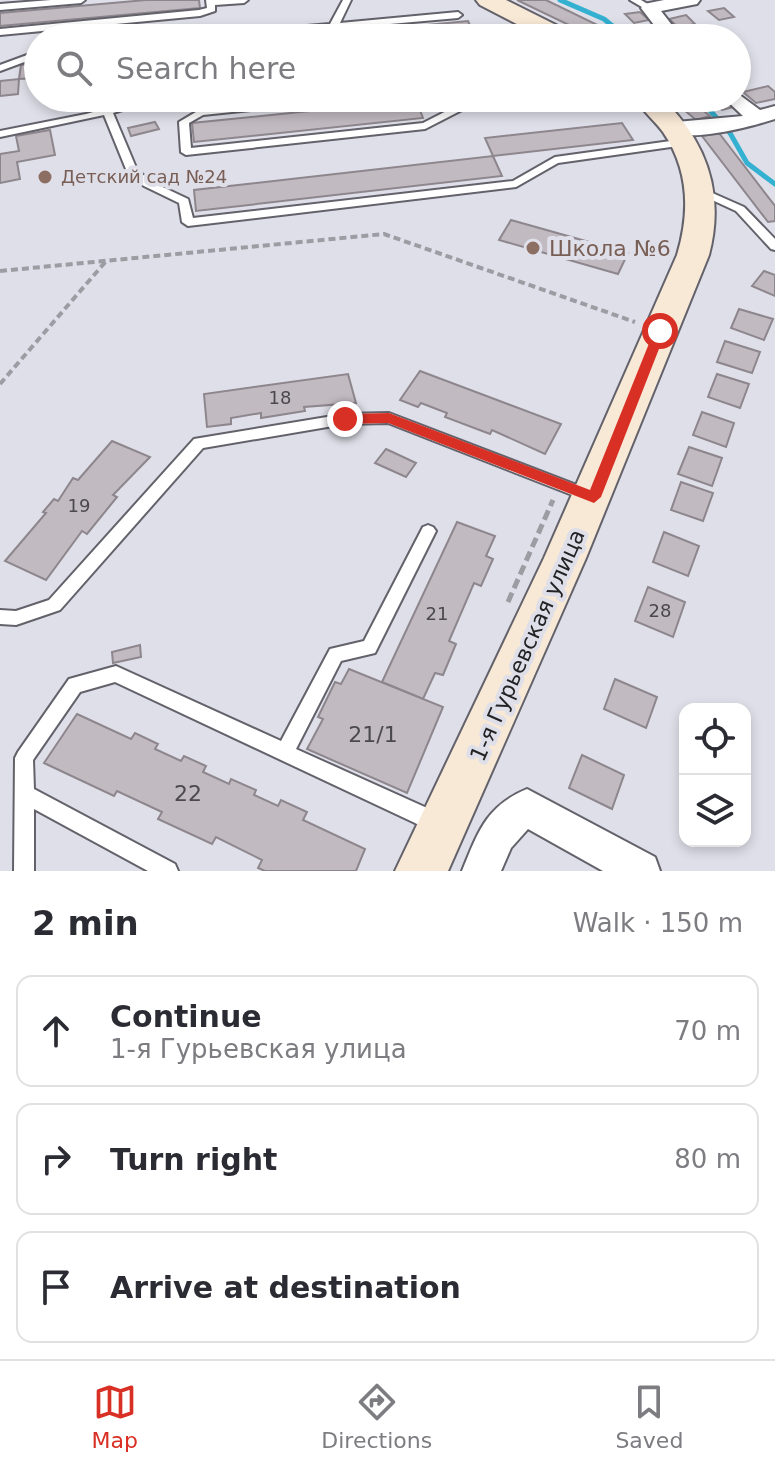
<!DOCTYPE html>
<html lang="en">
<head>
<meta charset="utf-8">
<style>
  :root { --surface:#fff; --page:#f7f7f7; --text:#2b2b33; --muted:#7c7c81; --line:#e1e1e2; --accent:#d93025 }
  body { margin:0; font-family:"DejaVu Sans",sans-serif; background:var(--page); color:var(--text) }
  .controls { position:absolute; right:24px; bottom:24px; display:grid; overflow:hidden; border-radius:16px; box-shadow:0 4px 12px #0003 }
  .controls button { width:72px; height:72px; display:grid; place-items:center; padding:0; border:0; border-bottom:2px solid var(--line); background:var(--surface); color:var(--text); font:40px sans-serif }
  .stop { position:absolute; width:24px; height:24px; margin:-18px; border:6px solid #d93025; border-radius:50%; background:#fff }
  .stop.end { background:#d93025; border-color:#fff; box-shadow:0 2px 8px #0008 }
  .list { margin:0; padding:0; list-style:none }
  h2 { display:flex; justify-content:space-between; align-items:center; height:104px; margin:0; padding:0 32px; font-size:34px }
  h2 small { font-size:26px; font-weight:400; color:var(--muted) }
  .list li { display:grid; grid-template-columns:52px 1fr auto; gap:24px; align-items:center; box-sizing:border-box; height:112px; margin:0 16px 16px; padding:0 16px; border:2px solid var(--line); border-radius:16px }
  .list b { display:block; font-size:30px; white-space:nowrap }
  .list p { margin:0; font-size:26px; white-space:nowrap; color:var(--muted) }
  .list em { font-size:26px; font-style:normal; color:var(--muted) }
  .icon { flex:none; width:44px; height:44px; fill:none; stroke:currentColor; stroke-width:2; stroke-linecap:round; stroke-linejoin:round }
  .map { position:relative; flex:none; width:775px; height:871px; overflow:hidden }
  .search { position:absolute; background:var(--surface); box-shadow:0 4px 12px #0003; left:24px; right:24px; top:24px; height:88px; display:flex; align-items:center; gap:20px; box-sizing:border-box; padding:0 28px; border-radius:44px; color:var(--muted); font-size:30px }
  .sheet { height:488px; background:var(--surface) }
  nav { display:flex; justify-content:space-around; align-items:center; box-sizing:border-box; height:112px; border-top:2px solid var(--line); background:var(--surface); font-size:22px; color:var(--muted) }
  nav a { display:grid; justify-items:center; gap:4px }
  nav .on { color:var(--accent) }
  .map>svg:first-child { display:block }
</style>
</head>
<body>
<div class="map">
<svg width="775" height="871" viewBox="0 0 775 871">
  <rect width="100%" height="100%" fill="#dfdfe9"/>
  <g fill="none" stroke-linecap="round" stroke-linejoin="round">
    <g stroke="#34b0d0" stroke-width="5">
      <path d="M560,0L604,19L627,38"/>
      <path d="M699,98L730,133L747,163L775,184"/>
    </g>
  </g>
  <g fill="#c2bac1" stroke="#8d868d" stroke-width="2">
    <path d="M146,0H199L200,8L0,26V13Z"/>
    <path d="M517,0H546L610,31L618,38H596Z"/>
    <path d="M724,8L734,17L719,20L708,11Z"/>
    <path d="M640,12L649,20L634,23L625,14Z"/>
    <path d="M686,15L695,24L678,27L669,19Z"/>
    <path d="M468,21L474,34L438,38H344L342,33Z"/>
    <path d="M38,63V78L19,79L21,65Z"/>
    <path d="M19,79L18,94L0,96V81Z"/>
    <path d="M768,86L775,92V99L756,103L743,92Z"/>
    <path d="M670,98H688L710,116L696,120Z"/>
    <path d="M708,98H727L737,106L722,110Z"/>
    <path d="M416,100L423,118L194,142L192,123Z"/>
    <path d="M155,122L159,129L131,136L128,128Z"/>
    <path d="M622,123L633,140L493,156L485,138Z"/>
    <path d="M50,130L55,155L17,162L20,179L0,183V154L19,151L16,136Z"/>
    <path d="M719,133L775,206V221L768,222L702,136Z"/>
    <path d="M493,156L502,176L196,211L194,190Z"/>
    <path d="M511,220L628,253L618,274L499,240Z"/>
    <path d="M764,271L775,275V296L752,286Z"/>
    <path d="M739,309L773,319L764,340L731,328Z"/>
    <path d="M725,341L760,352L752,373L717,362Z"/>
    <path d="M420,371L561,424L545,454L492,430L490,434L445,417L447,413L421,403L418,407L400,400Z"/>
    <path d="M348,374L356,403L304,407L305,411L261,418V413L231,418V424L207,427L204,394Z"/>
    <path d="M717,374L749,384L740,408L708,397Z"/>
    <path d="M702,412L734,423L726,447L693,435Z"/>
    <path d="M112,441L150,457L113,495L117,497L87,534L82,531L46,580L5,561L46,513L43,512L54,499L58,501L73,478L78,480Z"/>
    <path d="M689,447L722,458L712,486L678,474Z"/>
    <path d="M386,449L416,463L406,477L375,463Z"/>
    <path d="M681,482L713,493L703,521L671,510Z"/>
    <path d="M457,522L495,536L486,556L493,559L481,586L474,583L449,641L456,644L443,675L435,673L423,699L382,682Z"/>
    <path d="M664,532L699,546L688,576L653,562Z"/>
    <path d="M648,587L685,602L673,637L635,621Z"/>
    <path d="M140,645L141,657L113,663L112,652Z"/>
    <path d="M349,669L443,707L407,793L307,749L323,719L318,717L335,682L341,684Z"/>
    <path d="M615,679L657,697L646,728L604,709Z"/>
    <path d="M77,714L131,739L135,733L158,744L155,749L181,761L184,756L206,766L203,772L229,784L231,779L256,790L254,795L278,806L281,800L307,812L303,820L365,849L356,871H265L258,868L262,860L216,837L212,844L158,819L162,812L117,791L114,796L44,763Z"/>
    <path d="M582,755L624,775L612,809L569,788Z"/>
  </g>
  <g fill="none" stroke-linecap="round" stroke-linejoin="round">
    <defs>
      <g id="service">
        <path d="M51,0H85L81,3L0,10V4Z"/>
        <path d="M206,0H248L244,3L215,5V11L200,16L0,35V29L199,10L207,8Z"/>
        <path d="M343,0H351L340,23L458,12L462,15L458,18L231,38H196L201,35L330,24Z"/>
        <path d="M630,0H641L654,8L647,10Z"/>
        <path d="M38,51V57L0,71V65Z"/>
        <path d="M144,98H160L113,113L137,170L152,182L188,199L193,218L513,181L555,157L685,139L690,142L685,145L558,163L516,187L188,226L182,222L179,203L144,186L128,174L104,115L0,137V131L86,114Z"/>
        <path d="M308,98H342L337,101L203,115L189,123L191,148L423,123L462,103L507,98H538L533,101L464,109L425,129L186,155L181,152L179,122L201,109Z"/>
        <path d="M701,188L744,207L775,239V250L771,249L736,211L697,193V189Z"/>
        <path d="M389,413L595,492L597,496L595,500H585L388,423L345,424L203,448L60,610L16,625L0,624V610L16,611L49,600L194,439L345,414Z"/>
        <path d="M428,525L433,527L436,531L375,653L341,661L296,749L427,808L444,818L446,825L444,832L437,834L413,822L115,682L80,692L33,760L34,789L175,864L178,871H148L34,809V871H14L15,758L18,752L69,679L116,666L281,741L330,649L364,641L423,527Z"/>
      </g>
      <g id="minor">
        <path d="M664,0H700L697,4L661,11L682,38H664L641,8L644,4Z"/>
        <path d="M737,93L760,110L775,106V119C753,126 682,146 666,128L676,122L743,116L724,98H737Z"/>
        <path d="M527,789L655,857L660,871H603L528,829L511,848L501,871H462C478,832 486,806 527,789Z"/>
      </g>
      <g id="secondary">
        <path d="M476,0H506L572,33L575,38H544L480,5Z"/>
        <path d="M634,98H662C707,142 725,194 709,255L586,558L448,871H395L544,558L677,255C690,212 689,170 663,132C654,120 642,110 634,98Z"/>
      </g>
    </defs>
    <use href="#service" stroke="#63626b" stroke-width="4"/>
    <use href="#minor" stroke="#63626b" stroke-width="4"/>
    <use href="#secondary" stroke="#63626b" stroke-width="4"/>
    <g stroke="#9c9ca3" stroke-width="4" stroke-dasharray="7 4" stroke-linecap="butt">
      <path d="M0,271L384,234L635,322"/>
      <path d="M0,384L107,260"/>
    </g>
    <path stroke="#9c9ca3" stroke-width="5" stroke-dasharray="10 5" stroke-linecap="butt" d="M508,602L553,500"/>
    <use href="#service" fill="#fff" fill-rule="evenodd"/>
    <use href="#minor" fill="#fff" fill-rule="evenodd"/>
    <use href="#secondary" fill="#f8e8d6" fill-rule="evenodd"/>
  </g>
  <path fill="#d93025" d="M660,327L666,331L601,497L594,503L388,423L345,424L339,419L345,414L389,413L590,490L654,331Z"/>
  <g fill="#8d6e63" stroke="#dfdfe9" stroke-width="3">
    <circle cx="45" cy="177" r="8"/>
    <circle cx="533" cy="248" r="8"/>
  </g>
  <g text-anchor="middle" stroke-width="8" stroke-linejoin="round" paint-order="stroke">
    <g font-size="18" fill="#785e54" stroke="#dfdfe9" text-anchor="start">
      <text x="61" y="183">Детский сад №24</text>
    </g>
    <g font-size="18" fill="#4b494d">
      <text x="280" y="404">18</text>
      <text x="79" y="512">19</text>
      <text x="660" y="617">28</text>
      <text x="437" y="620">21</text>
    </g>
    <g font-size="22" fill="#785e54" stroke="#dfdfe9" text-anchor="start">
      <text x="549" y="256">Школа №6</text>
    </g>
    <g font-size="22" fill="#232326" stroke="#dfdfe9">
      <text transform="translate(527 645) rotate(-66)" y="8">1-я Гурьевская улица</text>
    </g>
    <g font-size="22" fill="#4b494d">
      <text x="373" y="742">21/1</text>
      <text x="188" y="801">22</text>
    </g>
  </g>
</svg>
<div class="controls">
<button><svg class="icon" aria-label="locate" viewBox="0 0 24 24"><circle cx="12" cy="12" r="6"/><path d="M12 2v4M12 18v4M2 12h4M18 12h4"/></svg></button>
<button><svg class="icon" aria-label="layers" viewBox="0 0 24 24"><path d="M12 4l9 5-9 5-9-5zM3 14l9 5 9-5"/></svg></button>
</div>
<div class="stop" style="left:660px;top:331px"></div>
<div class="stop end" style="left:345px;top:419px"></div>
<div class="search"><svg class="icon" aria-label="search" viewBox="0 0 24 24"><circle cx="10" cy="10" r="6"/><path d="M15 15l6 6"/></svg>Search here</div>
</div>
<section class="sheet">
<h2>2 min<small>Walk · 150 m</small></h2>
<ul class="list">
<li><svg class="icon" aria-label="ahead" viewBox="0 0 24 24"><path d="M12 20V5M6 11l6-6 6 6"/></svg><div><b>Continue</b><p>1-я Гурьевская улица</p></div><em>70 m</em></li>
<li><svg class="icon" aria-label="right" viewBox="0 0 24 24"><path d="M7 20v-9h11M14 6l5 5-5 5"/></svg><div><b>Turn right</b></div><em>80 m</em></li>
<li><svg class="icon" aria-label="arrive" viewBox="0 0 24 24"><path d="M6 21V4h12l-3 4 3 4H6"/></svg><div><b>Arrive at destination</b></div></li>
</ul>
</section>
<nav>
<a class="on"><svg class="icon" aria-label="map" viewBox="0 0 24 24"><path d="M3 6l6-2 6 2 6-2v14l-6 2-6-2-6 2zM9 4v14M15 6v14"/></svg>Map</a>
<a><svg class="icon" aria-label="directions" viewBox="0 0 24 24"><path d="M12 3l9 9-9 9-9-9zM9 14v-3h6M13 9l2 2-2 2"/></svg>Directions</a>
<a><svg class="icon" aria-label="saved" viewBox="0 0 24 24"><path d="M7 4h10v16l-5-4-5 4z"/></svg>Saved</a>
</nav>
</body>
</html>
